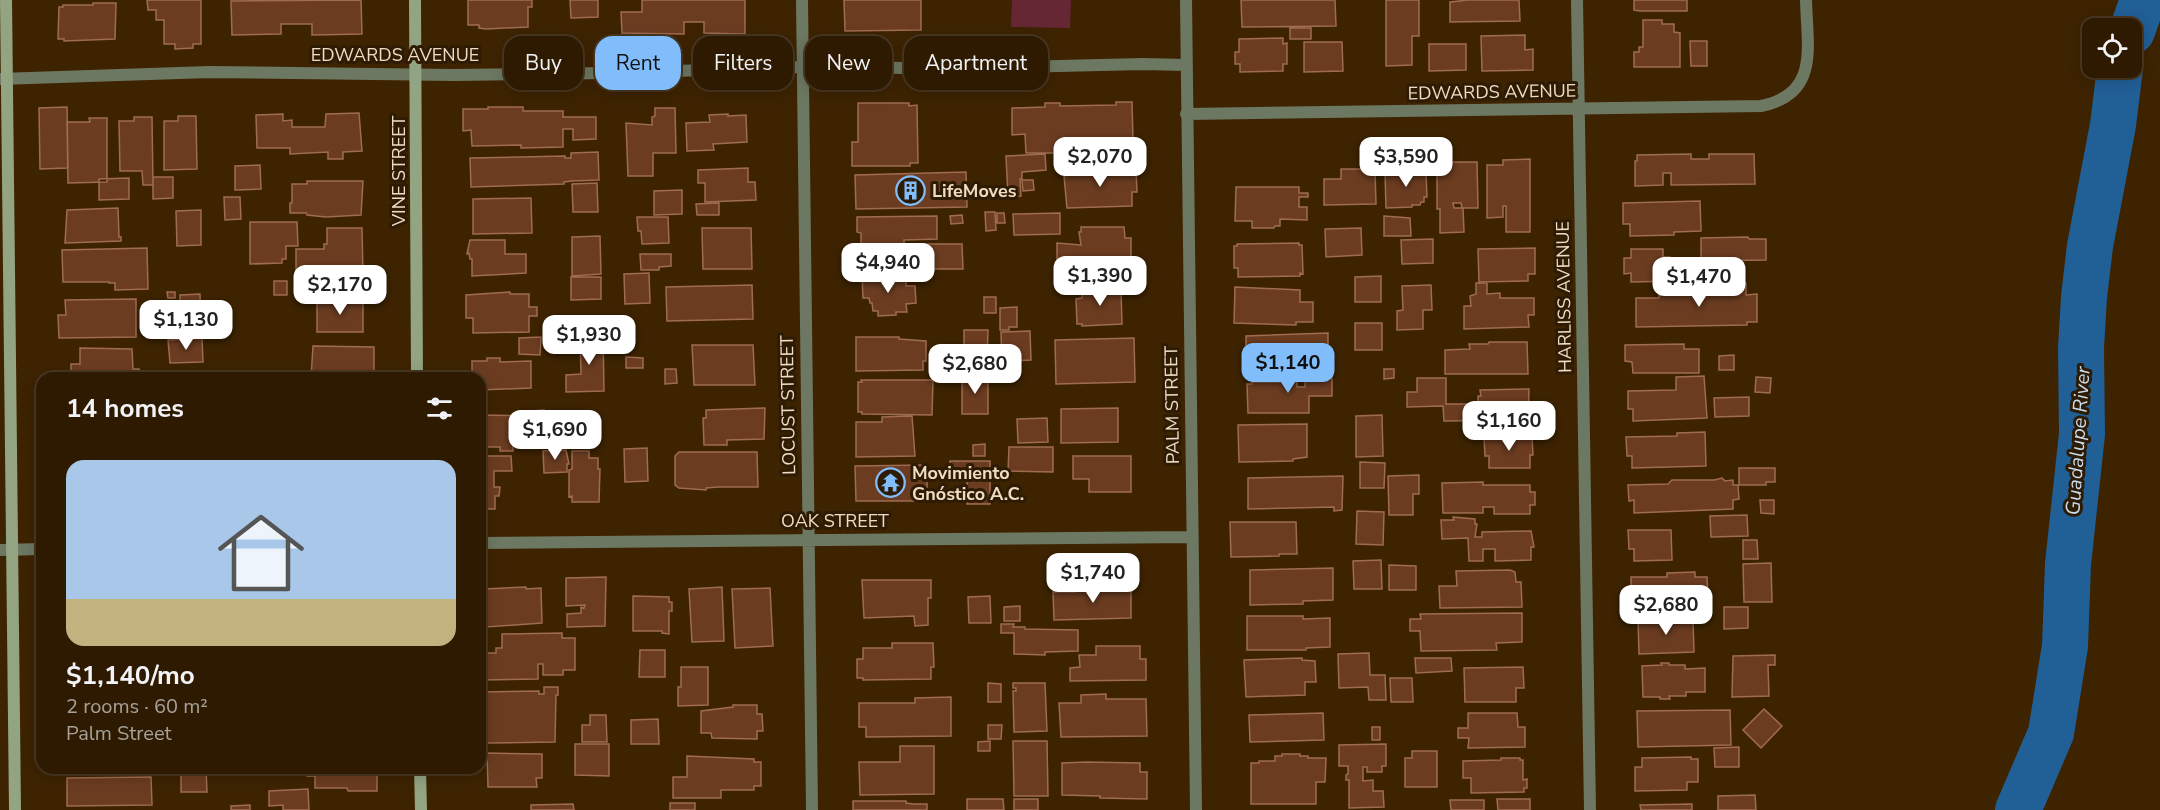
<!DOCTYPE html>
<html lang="en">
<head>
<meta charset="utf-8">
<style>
	body { margin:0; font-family:"Nunito Sans",sans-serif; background:#3a270f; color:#f1f3f6; height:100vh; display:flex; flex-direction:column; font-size:22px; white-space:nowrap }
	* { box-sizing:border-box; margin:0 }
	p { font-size:20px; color:#a7a199 }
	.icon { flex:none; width:33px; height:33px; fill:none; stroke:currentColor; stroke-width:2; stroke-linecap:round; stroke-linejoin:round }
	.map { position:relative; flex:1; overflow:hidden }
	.sheet { position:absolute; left:36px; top:372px; width:450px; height:402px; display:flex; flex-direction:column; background:#2e1a00; border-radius:18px; box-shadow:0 3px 15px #0003,0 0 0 2px #493822 }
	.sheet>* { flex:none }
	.top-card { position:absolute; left:504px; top:36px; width:570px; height:54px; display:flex; gap:12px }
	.fabs { position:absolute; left:2082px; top:18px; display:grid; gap:12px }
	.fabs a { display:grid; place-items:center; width:60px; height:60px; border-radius:12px; background:#2e1a00; box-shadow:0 3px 15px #0003,0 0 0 2px #493822; font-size:30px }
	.price { position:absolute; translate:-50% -51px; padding:0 14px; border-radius:12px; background:#fff; color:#222; font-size:20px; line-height:39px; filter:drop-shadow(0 2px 3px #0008) }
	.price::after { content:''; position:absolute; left:50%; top:36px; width:18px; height:14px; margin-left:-9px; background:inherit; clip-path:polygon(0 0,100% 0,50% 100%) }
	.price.active { background:#80bdfa; color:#111 }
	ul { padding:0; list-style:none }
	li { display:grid; align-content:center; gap:12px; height:318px; padding:0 30px }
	li span { display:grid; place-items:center; height:186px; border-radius:18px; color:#555 }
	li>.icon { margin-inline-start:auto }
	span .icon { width:108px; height:108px; fill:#fffc; stroke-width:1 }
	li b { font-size:26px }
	h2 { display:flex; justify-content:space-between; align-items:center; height:72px; padding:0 30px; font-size:26px }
	.pill { padding:0 21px; border-radius:18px; background:#2e1a00; box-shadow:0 3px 15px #0003,0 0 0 2px #493822; font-size:21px; line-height:54px }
	.pill.active { background:#80bdfa; color:#111 }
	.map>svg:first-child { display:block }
	.green { fill:#662734 }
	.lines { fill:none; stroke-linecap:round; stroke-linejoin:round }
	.river { stroke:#215f97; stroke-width:46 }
	.building { fill:#6b3c20; stroke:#a06c50; stroke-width:1.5; fill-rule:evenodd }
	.minor { stroke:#6d7862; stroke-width:12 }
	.secondary { stroke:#93a482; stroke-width:12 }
	.labels { text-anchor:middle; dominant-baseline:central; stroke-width:6; stroke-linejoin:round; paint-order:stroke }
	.street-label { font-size:18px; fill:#f0dbc4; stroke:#2e1b04 }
	.poi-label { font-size:18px; font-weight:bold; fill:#f0dbc4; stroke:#2e1b04; text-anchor:start }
	.water-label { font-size:20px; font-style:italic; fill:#caddf0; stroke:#2e1b04 }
</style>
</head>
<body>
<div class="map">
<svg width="2160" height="810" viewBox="0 0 2160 810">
	<rect width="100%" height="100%" fill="#3d2300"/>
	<path class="green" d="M1012 0H1071L1070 28 1011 27Z"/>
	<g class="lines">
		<path class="river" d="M2132 31 2143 0
			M2018 810 2051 733 2065 646 2068 564 2082 434 2081 348 2084 297 2090 246 2113 125 2120 68"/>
	</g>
	<path class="building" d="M147 0H201V44H193V48L175 49V44H164V20H156V10H148Z
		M361 0 362 34 312 35V24H281V34L232 35 231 1Z
		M468 0H532V7H528V27L486 29 479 28V25H468Z
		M570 0H598V17L571 18Z
		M642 0H745V34L704 33V22H684V34L622 33 621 12H642Z
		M844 0H921V30L845 31Z
		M1241 0H1335L1336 26 1242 27Z
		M1386 0H1419V36H1412V65L1386 66Z
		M1468 0H1519L1520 21 1450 22V2Z
		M1634 0H1687V11H1640L1634 10Z
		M93 3H116L115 39 64 41V39H58L59 7H63V5H93Z
		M1643 20H1662V24H1674V32L1680 33V67H1634V52H1639V47H1643Z
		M1290 28H1311V39H1290Z
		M1525 35V50L1533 49V70L1482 71 1481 36Z
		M1283 38V44L1287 43V64H1283V71L1240 72V64H1235V52H1239V39Z
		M1690 41H1707V66H1691Z
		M1304 42H1342L1343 71 1304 72Z
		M1429 44H1466V70L1429 71Z
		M1116 102H1132L1133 141 1086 142V152H1064V142H1060V153H1026L1025 134 1012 135V108L1045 107V103H1060V106L1116 105Z
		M858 103H909V106L917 105 918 163H910V166H852V142H858Z
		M67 107 68 168 40 169 39 108Z
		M488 107H523V111H563V117H596V139L573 140V129H563V147L521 148V145L472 146 471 130 463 131V109H488Z
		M655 108H675L676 153H653V176H628L626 123 652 125V117L655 116Z
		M359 113 362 151 343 152V159H328V152L290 154V148H257L256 115 283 114V121L292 120V127H325L326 114Z
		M728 114V116L746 115 747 142 713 144 714 150 687 151 686 123 710 122 709 115Z
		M178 116H196L197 169 164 170V121H178Z
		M134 117H152L153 185H143L142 171H120L119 121H134Z
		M89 118H107V182L68 183 67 122H90Z
		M598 152 599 180 572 181 564 182V184L471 187 470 158 565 156V158H571V153Z
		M1045 154 1046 170 1022 172V179H1020L1021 196 1008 197 1006 156Z
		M1691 154V159H1709V154H1754L1755 184 1671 185V173H1663V185L1635 186V161H1637V155Z
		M1530 159V232H1506V206H1503V217L1487 218V165H1503V160Z
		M1450 162H1477L1478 208H1463L1464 232 1440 233V209H1437V169H1450ZM1453 203H1461L1462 208H1454Z
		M260 165 261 189 235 190V166Z
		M1401 166 1421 167V173H1426L1427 197H1424V202H1421L1420 205H1412V207L1386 208 1385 174H1399L1398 168Z
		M748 168V182H755L756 200 705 202V183H698V170Z
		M1136 169 1137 192H1132V206L1067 208 1064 176H1066V171Z
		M1341 169H1375L1376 204 1324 205V179H1341Z
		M966 172 967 207 856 209 855 175Z
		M153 177H173V198L153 199Z
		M129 178V199L99 200V179Z
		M1022 180H1033L1034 190 1023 191Z
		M307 181H363L361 215 326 217 307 215 306 213H290V203H292V184H307Z
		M597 183 598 212H573L572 184Z
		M1236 187H1299V193H1308V197H1299V207H1307V220L1280 219V226H1275L1274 228H1252V221H1235Z
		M682 190V214L654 215V191Z
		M224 197H240L241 219 225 220Z
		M531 198 532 233 473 234V199Z
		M1700 201 1701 231 1674 232V235L1630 236V224H1623V203Z
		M719 203V215H697L696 204Z
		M118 208 119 237H121V241L65 243 67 210Z
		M201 210V245L177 246 176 211Z
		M985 212H995L996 230 986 231Z
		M997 213H1004L1005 223H997Z
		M1060 213V234L1014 235 1013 214Z
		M962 215 963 223 951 224 950 216Z
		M937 216V239L904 240V260L883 261V270H860L859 258H883V254H861V233L857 232V217Z
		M1384 216 1410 218 1411 236H1384Z
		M637 217H668L669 243 642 244 641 231H638Z
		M250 222H297L298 246H286V259H282V263L250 264Z
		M1081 227H1124L1125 238H1131V263L1057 265V243L1081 245 1079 232H1081Z
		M327 228H362L363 274 296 275V249H324V244H327Z
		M702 228H751L752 269H703Z
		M1361 228 1362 255 1326 257 1325 229Z
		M600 236 601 274 572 276V237Z
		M1748 237 1749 239H1766V260L1701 261V238Z
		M1433 239V263L1402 264 1401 240Z
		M470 240H505V254H526V273L472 276V259H470L469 253 467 254Z
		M1299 243V245H1302L1303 274 1300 273V276L1238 277V268H1234V246H1237V244Z
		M925 244H962L963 269H925Z
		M147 248 148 289 115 290V283H109V282H63L62 250Z
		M1535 248V274H1528V281L1479 282 1478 249Z
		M1631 249H1663V257H1670V265L1726 263V280L1631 282V273L1624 274V258H1631Z
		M640 254H671V266L659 267V270H641Z
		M649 273 650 303 625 304 624 274Z
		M862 275H895V277H906V286H915L916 303 906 304 907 312H896V315L878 316V311H873L872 303H870L869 298H863Z
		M1381 276V302H1355V277Z
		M571 277H601V299L571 300Z
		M274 281H287V295H274Z
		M1476 283H1487V294L1500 293V298H1534V315H1528L1529 327 1464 329V306H1471L1470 296 1476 294Z
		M1746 283V295L1757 294V322H1747V325L1636 327V298H1659V291L1717 289V284Z
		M752 285 753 319 667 321 666 287Z
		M1431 285 1432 310H1423V329L1397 330V311L1403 310 1402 286Z
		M1235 287 1300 290V302H1313V322H1296V325L1234 323Z
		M1082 288 1121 289 1122 324 1082 326V324H1077L1076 299 1082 298Z
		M167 292H175V298H168Z
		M510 292V294H529V307H537V316H529V332L473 333V318H466V295Z
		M200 294 201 337H180V295Z
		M984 297H996V313H984Z
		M136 299V337L59 338 58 315H66L65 300Z
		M363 299V332H317V300Z
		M1017 307V327H1009V330H1000V308Z
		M1355 323H1382V350H1355Z
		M964 330H988L987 364 964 363Z
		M1030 331 1031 360 1010 361V369H1002L1001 332Z
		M603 332 604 391 566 392V375L581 374 580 336H585V333Z
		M1328 333V367L1304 369 1246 368V336Z
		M541 337 540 355 519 354V338Z
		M856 337H899V339L926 341V361H923V370L856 371Z
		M202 338 203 362 170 363 168 340Z
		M1134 338 1135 382 1056 384 1055 340Z
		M1489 342H1527L1528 374H1445V350L1470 349 1469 344H1488Z
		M1684 344V349H1699V373H1633L1632 362 1625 361V345Z
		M692 345H753L755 385H694Z
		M313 346 374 347V378H311Z
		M80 348 132 349 133 369H139V378H62V375H71V364H80Z
		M1734 355V370H1719V356Z
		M626 357 643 358V368H626Z
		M487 358H500V362L531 361V388L480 390V378H472V361H487Z
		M665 369H676L677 383 665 384Z
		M1384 369H1394V378L1384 379Z
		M1305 372H1332V396H1309V413H1248L1247 384H1252V382H1297V387H1305Z
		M269 373V378L234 377Z
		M979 373H988V414H962V379H979Z
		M1704 376 1707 418 1633 421V409H1628V391L1676 390V377Z
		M1756 377 1771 378 1770 393 1755 392Z
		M1417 378H1446V404H1478V396H1481L1480 390 1529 389 1528 420 1444 421 1443 406 1407 407V392H1417Z
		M861 380H933L932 415 862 414V412H858V382H862Z
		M1749 397V416L1715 417 1714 398Z
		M765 408 764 439 727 440V445H704L703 418H706V410Z
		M1118 408V442L1061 443V409Z
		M544 410V439H530V436H523V441H526L527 446H513V451H500V447H480V415L530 416V411Z
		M1382 415 1383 456 1356 457V416Z
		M912 416 915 456 856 457V422H882V417Z
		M1047 418 1048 442 1018 443 1017 419Z
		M1307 424V457L1293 459V461L1239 462 1238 425Z
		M1705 432 1706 466 1632 468V456H1627L1626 437 1677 436V433Z
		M1532 437 1533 455H1530V468H1489V456H1485L1484 438Z
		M985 444V456H973V445Z
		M1009 447H1053V472L1008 471Z
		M647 448 648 481 625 482 624 449Z
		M566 450 569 464H567V472L544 473 543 451Z
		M572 451H589V458H598V469H600L599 502H572V496L569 497V470L572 469Z
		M679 452H757L758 487H718L706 488V490L679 488 675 485V456Z
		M480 456H511L512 471H494V487H500L499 496H495V509H480Z
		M1073 456H1131V492H1089V479H1073Z
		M950 461H990V504H967V481H950Z
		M1360 462 1385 463 1384 488H1360Z
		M927 465V501H856L855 466Z
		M1739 468H1775V482H1766V485H1739Z
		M1419 475V494H1413V515H1389L1388 476Z
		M1343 476 1342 510 1334 511V507L1248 509V478Z
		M1722 478 1725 481 1733 480V485H1738L1739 499 1733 500V509L1634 513V500L1629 501 1628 485 1668 484 1672 480H1714Z
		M1483 482V485H1530V492H1535V505H1530V514H1494V507H1483V513H1443L1442 483Z
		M1760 500H1774V514L1761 513Z
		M1357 511 1384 512 1383 545 1356 544Z
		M1747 515 1748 536 1711 537 1710 516Z
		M1453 517 1475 519V524H1477L1475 537H1482V532L1531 531 1534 547H1531V560L1495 561V549H1483V561H1469L1468 538 1442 539 1441 520H1454Z
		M1230 522H1296L1297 554H1279V556L1231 557Z
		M1628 530H1671L1672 560 1634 561V549H1629Z
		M1743 540H1757L1758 559H1743Z
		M1381 560 1382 589H1354L1353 561Z
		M1771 563 1772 602H1744L1743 564Z
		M1389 565 1416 566V590H1389Z
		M1333 568V600L1303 601V604L1250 605V570Z
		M1510 570 1515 572 1516 582H1521L1522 607 1440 608 1439 586H1457L1456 571Z
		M1695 572V577H1707L1708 600H1695V604H1666V607L1635 608V605H1631V577H1667V573Z
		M606 577 605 626 567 627V614L581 613V607L584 608 585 605 566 606V578Z
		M862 580H931V598H928V625L915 626 914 616 864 618Z
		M526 587V589L541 588 542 623 486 627 484 589Z
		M722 587 724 641 692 642 689 589Z
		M1131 587V618L1054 620 1053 592H1076V588Z
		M770 588 773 646 735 648 732 589Z
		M633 596 669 597V602H672V611H669V634L662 633V631H633Z
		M990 596 991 623H969L968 597Z
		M1020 606V621H1004V607Z
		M1724 607H1748V628L1724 629Z
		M1522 613V642L1496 643 1497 650 1421 651 1420 631H1410V619H1421L1420 614Z
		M1247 616H1303V619L1330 618V647L1306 648V650H1247Z
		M1693 619 1694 652 1639 654 1638 620Z
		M1001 624H1014L1013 627H1025V629L1078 630V651L1045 652V655L1014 654V633H1001Z
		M562 633V638H575V670H563V675H543V664H538V679L482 680V653H496V648H502V634Z
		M892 643H933L934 667H931V679L863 680V678H857V659H863V648H892Z
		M1096 646H1140V659H1146V680L1070 681V668L1080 667 1079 655H1096Z
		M640 650H665V677H639Z
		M1369 653 1370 675H1385L1386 700H1369L1368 687 1339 688 1338 654Z
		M1775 655V665H1768L1769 696 1732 697 1733 656Z
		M1302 658V660L1315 661 1316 682H1305V695L1246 697 1244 660Z
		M1415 658H1451L1452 671 1416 673Z
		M1661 663H1669V665H1685V669L1705 668V692H1686V696H1669L1670 699H1660V697H1643L1642 666 1662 665Z
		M681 667H708V705L678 706V687H681Z
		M1523 667 1524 688H1516V702H1465L1464 668Z
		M1390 678H1412L1413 702H1391Z
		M988 683 1001 684V702H988Z
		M1013 683H1045L1047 731 1014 732 1013 691H1016V688H1013Z
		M544 687H558V695H556L555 742 487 743V728H480V692L539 691V694H544Z
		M1106 694V699H1146L1147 736 1061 737 1059 703H1081V695Z
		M951 697V736L866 737V727H859V703H915V698Z
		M733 705H757V714H762L763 731H757V739L712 738 711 733H701V711L733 707Z
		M1764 709 1782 726 1761 748 1743 730Z
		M1730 710 1731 745 1638 747 1637 711Z
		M1323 713 1324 740 1250 742 1249 715Z
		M1468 713H1517L1518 727H1525V747L1468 748 1469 738H1458V728H1468Z
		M590 715H606L607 742H582V725H590Z
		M658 719 659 744H631V720Z
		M988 725H1002L1001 739H988Z
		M1372 727H1380V740H1372Z
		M990 741V751H978V742Z
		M1013 741H1047L1048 796H1014Z
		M575 744H609V776L575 775Z
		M1386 744V766H1382V772H1367V767H1363V781L1373 780V791H1383L1384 807 1349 808V780H1346V775L1348 774V766H1339V745Z
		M900 746H934V794L860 795 859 762H900Z
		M1739 747V767H1715L1714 748Z
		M1412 751H1437V787H1405V758H1412Z
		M487 753 542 754V778H536L537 787H488Z
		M1282 754H1300V756H1308V758H1326L1325 782H1316V804H1251V763H1259V761H1275V756H1282Z
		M687 756 754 759V762H761V786H754V790H721V798H673V777H687Z
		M1691 757V759H1698V782H1687V790L1635 791V767H1642V758Z
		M1501 758H1520V760H1523V780L1527 779V788H1524V792L1471 793V778H1463V761L1501 760Z
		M1087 762 1140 763V772H1147V799L1100 798V796L1062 795V763Z
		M181 768H206L207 792H181Z
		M307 768H377V791H348L347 788H315V776H307Z
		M151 777 152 805 67 806V778Z
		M308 789 309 810H283V805L269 806V791Z
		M1755 795 1756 810H1718V796Z
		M967 799H1003L1004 810H967Z
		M1014 799H1038V810H1014Z
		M1497 799H1530V810H1498Z
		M1450 800H1484V810H1451Z
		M853 801H906V803L913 804H927V810H853Z
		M670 803H695V810H670Z
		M573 804 574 810H531V805Z
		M1692 804V810H1641L1640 805Z
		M250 805V810H231V806Z"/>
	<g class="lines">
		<path class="minor" d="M802 0 812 810
			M1186 0 1196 810
			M1577 0 1590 810
			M0 79 209 72 455 75 609 73 834 66 934 69 1143 64 1186 65
			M1186 114 1761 106C1820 94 1807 47 1806 0
			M480 543 1191 537
			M0 550 42 549"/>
		<path class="secondary" d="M6 0 15 810
			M415 0 417 378
			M420 768 421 810"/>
	</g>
	<defs>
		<symbol id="building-ring" viewBox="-11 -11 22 22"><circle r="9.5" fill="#2e1b04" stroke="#80bdfa" stroke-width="1.5"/><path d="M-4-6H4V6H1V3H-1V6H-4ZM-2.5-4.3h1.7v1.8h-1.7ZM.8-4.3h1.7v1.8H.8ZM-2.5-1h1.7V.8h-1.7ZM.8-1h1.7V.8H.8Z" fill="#80bdfa"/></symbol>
		<symbol id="temple-ring" viewBox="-11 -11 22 22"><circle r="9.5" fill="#2e1b04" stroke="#80bdfa" stroke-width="1.5"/><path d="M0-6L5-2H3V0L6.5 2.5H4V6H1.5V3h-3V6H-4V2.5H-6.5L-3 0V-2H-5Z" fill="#80bdfa"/></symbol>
	</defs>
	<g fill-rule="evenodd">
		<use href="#building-ring" x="894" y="174" width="33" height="33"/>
		<use href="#temple-ring" x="874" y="466" width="33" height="33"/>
	</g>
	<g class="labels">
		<g class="street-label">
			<text x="395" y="55">EDWARDS AVENUE</text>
			<text transform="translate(1492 92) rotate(-1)">EDWARDS AVENUE</text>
			<text transform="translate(399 171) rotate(-90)">VINE STREET</text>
			<text transform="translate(1564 297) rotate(-91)">HARLISS AVENUE</text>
			<text transform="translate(788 405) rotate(-91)">LOCUST STREET</text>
			<text transform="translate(1172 405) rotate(-91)">PALM STREET</text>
			<text x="835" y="521">OAK STREET</text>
		</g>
		<g class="poi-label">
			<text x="932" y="191">LifeMoves</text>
			<text x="912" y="473">Movimiento<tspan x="912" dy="21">Gnóstico A.C.</tspan></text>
		</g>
		<g class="water-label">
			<text transform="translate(2078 441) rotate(-86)">Guadalupe River</text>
		</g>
	</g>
</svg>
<div class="fabs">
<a><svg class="icon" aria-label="locate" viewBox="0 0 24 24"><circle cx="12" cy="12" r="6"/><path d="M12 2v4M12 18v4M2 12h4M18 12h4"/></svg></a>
</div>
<b class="price" style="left:1100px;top:188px">$2,070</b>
<b class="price" style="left:1406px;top:188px">$3,590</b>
<b class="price" style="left:888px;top:294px">$4,940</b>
<b class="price" style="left:1100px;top:307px">$1,390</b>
<b class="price" style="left:1699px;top:308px">$1,470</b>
<b class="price" style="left:340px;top:316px">$2,170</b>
<b class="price" style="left:186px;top:351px">$1,130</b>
<b class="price" style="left:589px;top:366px">$1,930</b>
<b class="price active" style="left:1288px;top:394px">$1,140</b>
<b class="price" style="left:975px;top:395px">$2,680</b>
<b class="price" style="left:1509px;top:452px">$1,160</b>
<b class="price" style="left:555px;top:461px">$1,690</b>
<b class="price" style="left:1093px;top:604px">$1,740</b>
<b class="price" style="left:1666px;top:636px">$2,680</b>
<div class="top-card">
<a class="pill">Buy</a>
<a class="pill active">Rent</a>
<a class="pill">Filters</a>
<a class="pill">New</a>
<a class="pill">Apartment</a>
</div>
<section class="sheet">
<h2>14 homes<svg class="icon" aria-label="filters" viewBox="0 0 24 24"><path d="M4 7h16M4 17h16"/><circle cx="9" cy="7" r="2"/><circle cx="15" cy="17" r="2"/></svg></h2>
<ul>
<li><span style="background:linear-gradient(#a9c7e8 75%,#c2b280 0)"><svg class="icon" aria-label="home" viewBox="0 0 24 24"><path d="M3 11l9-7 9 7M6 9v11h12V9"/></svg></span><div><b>$1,140/mo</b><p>2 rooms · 60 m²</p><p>Palm Street</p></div></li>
</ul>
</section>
</div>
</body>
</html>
